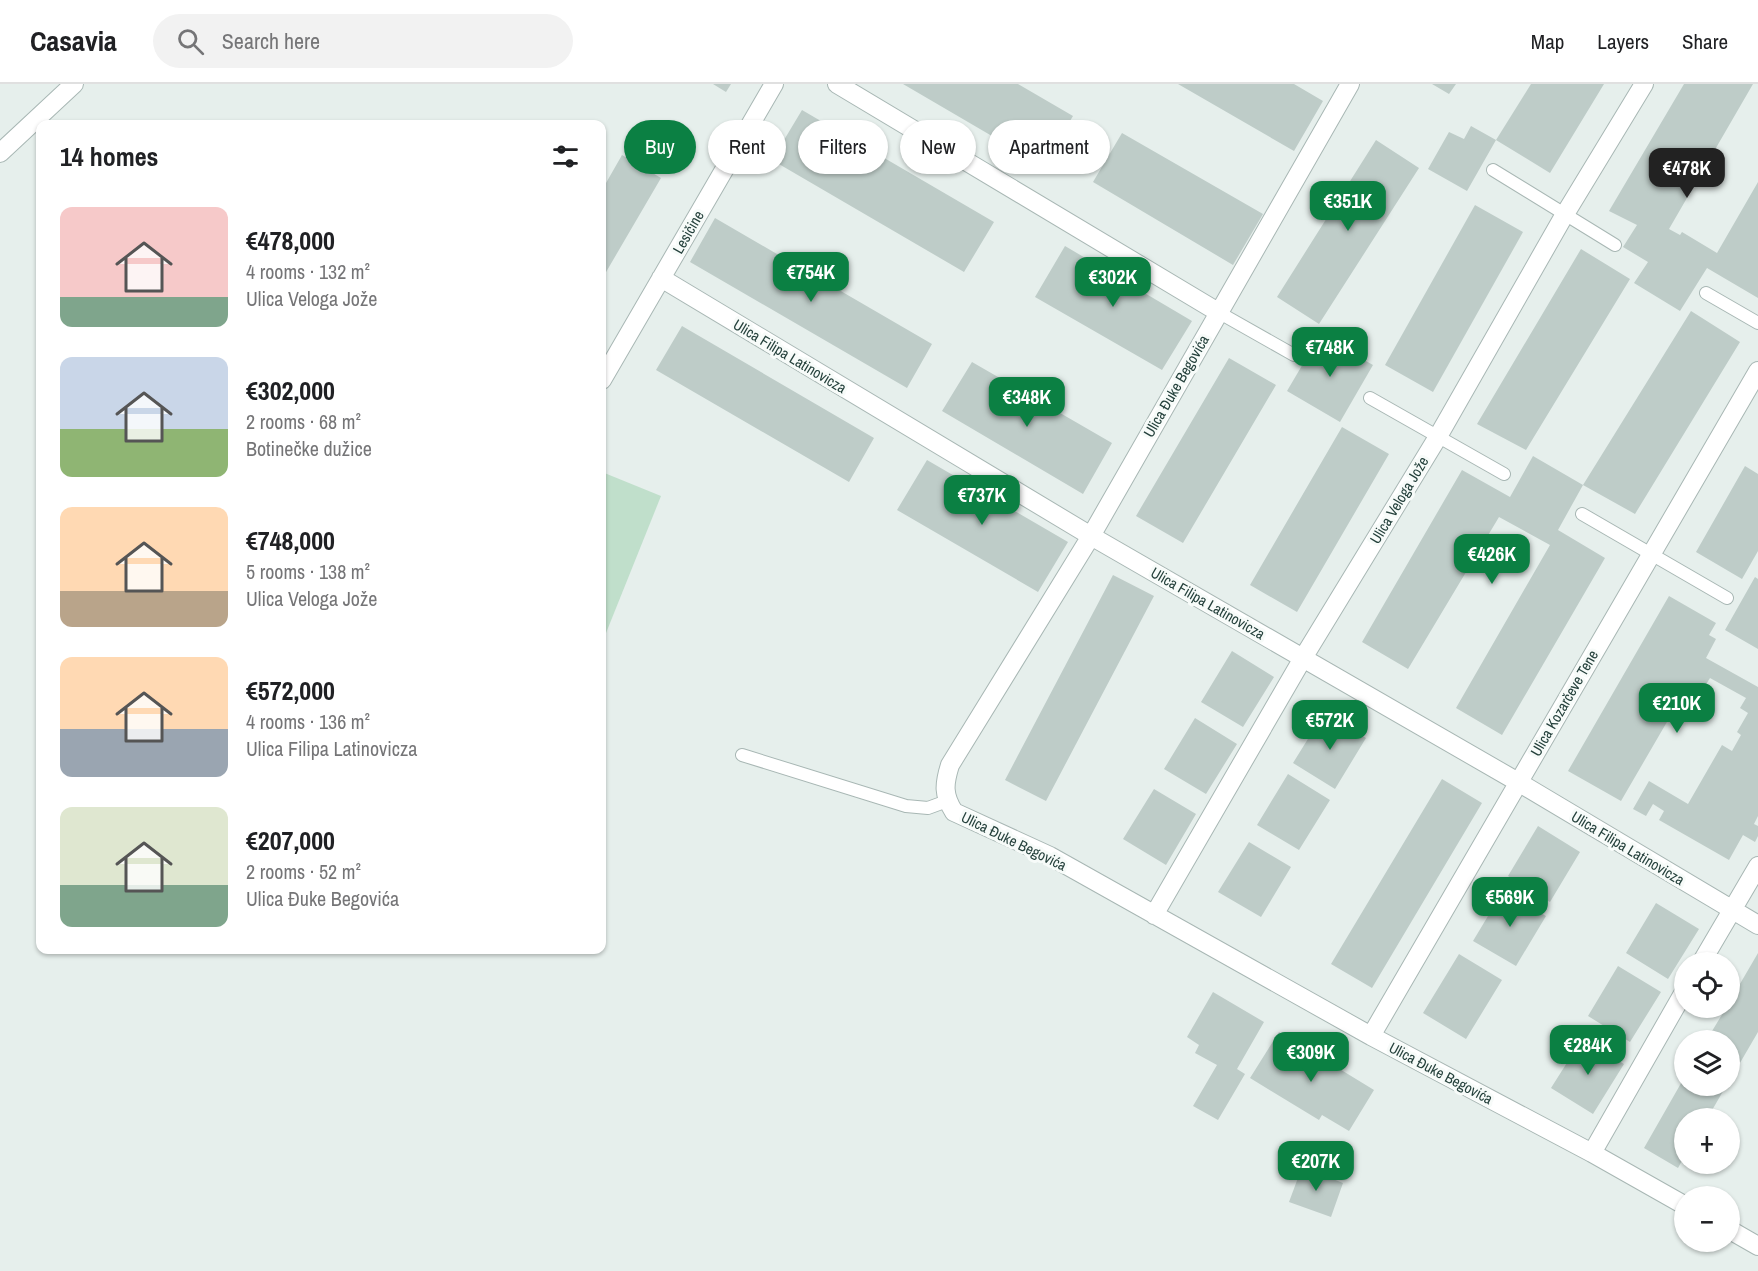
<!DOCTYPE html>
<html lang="en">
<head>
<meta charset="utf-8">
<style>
	body { margin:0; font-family:"Archivo Narrow",sans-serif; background:#f2f2f2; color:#202124; height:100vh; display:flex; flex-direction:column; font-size:22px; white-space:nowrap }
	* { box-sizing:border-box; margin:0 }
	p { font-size:20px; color:#757577 }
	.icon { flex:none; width:33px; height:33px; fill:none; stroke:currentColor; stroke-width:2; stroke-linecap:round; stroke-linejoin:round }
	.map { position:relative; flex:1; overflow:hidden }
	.details { position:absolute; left:36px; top:36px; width:570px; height:834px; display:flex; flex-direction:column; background:#fff; border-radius:12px; box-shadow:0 2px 4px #0004 }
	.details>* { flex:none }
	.top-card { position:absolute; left:624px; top:36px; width:570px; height:54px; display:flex; gap:12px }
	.controls { position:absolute; left:1674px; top:868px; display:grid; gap:12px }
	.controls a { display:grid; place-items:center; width:66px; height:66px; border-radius:50%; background:#fff; box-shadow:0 2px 4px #0004; font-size:30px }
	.price { position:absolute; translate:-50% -51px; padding:0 14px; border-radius:12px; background:#0b8043; color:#fff; font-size:20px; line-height:39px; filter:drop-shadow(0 2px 3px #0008) }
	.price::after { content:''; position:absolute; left:50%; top:36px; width:18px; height:14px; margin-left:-9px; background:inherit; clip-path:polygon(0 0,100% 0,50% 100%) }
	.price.current { background:#222; color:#fff }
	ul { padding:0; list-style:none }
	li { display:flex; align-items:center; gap:18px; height:150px; padding:0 24px }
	li span { display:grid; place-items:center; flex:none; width:168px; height:120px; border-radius:12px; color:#555 }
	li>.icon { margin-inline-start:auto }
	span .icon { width:72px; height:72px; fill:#fffc; stroke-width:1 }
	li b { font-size:26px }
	h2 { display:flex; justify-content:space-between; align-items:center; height:72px; padding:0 24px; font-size:26px }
	.pill { padding:0 21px; border-radius:27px; background:#fff; box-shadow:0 2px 4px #0004; font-size:21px; line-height:54px }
	.pill.current { background:#0b8043; color:#fff }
	header { display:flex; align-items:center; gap:36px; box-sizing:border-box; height:84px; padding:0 30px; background:#fff; border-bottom:2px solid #e0e0e0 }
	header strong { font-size:28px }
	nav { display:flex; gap:33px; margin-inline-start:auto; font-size:21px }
	.search { width:420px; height:54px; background:#f2f2f2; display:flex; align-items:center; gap:15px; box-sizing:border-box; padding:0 21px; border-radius:33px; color:#757577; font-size:22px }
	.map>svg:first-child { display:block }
	.green { fill:#c0dfcb }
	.building { fill:#beccc8 }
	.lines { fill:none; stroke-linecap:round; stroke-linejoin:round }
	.lane-casing { stroke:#a8b7b4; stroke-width:14 }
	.street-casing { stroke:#a8b7b4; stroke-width:20 }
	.lane { stroke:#fff; stroke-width:12 }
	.street { stroke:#fff; stroke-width:18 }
	.labels { text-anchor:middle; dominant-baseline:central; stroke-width:6; stroke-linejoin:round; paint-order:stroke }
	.street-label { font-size:15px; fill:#25413c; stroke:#f7fbf9 }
</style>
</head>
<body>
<header>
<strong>Casavia</strong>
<div class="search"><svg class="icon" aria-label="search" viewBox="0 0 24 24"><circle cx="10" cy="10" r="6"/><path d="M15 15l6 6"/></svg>Search here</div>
<nav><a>Map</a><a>Layers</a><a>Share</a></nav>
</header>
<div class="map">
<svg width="1758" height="1187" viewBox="0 0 1758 1187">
	<rect width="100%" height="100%" fill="#e6efec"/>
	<path class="green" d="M602 388 661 412 602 559Z"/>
	<path class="building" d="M713 0H731L726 8Z
		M903 0H1018L1073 32 1043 82Z
		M1178 0H1294L1323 17 1294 67Z
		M1432 0H1456L1449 10Z
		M1531 0H1604L1550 89 1496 56 1467 107 1428 85 1449 48 1464 55 1471 42 1496 56Z
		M1684 0H1753L1669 145 1680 151 1682 148 1717 169 1758 98V214L1707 184 1680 227 1634 199 1648 178 1623 163 1637 141 1609 127Z
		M802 26 994 138 964 188 772 76Z
		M1122 49 1263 130 1233 181 1093 98Z
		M1376 56 1419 84 1319 240 1277 213Z
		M622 71 661 94 602 195V106Z
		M1475 121 1523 148 1433 308 1385 281Z
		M715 134 932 260 907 304 690 178Z
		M1065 162 1192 237 1162 286 1035 213Z
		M1581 165 1630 195 1526 366 1477 340Z
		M1691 227 1740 258 1635 430 1583 401Z
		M682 242 874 354 849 398 656 286Z
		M1320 251 1373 281 1340 338 1287 307Z
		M1229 274 1276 301 1183 459 1136 432Z
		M972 278 1112 359 1083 410 942 327Z
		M1342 343 1389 370 1297 528 1250 501Z
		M1533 372 1583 401 1558 446 1605 474 1502 651 1456 624 1550 461 1499 433 1408 585 1362 558 1462 386 1510 413Z
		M927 376 1068 458 1038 508 897 426Z
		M1745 382 1758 390V467L1742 495 1696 468Z
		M1113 491 1154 512 1046 717 1005 696Z
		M1755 493 1758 495V565L1725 546Z
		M1669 512 1716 539 1709 551 1716 555 1706 574 1758 603V732L1754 740 1758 742V752L1755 758 1743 751 1729 776 1659 736 1664 727 1653 720 1646 732 1633 725 1649 697 1688 720 1722 661 1732 667 1741 651 1737 648 1748 629 1740 624 1746 614 1710 594 1700 610 1686 601 1677 617 1670 613 1662 627 1671 631 1621 717 1568 687Z
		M1232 567 1274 593 1243 643 1201 618Z
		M1324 629 1366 654 1335 705 1293 679Z
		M1195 634 1237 660 1206 710 1164 685Z
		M1288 690 1330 716 1299 766 1257 741Z
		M1442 695 1482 719 1372 904 1331 880Z
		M1154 705 1196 730 1166 781 1123 755Z
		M1538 742 1580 768 1550 818 1508 792Z
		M1249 758 1291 783 1261 833 1218 808Z
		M1503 807 1546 832 1516 882 1473 857Z
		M1656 819 1699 845 1668 895 1626 869Z
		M1758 869V948L1730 996V957H1706L1726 924H1730V917Z
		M1459 870 1502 896 1466 955 1423 929Z
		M1618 882 1661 908 1630 958 1588 932Z
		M1213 908 1264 938 1237 985 1245 990 1218 1036 1193 1022 1217 981 1195 969 1199 961 1187 953Z
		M1279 948 1374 1006 1349 1047 1322 1031 1319 1036 1250 994Z
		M1582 955 1624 980 1593 1030 1551 1004Z
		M1684 994V1002H1726L1707 1035H1684V1073L1678 1084 1644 1064Z
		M1302 1083 1343 1099 1331 1133 1289 1118Z"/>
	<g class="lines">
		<defs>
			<path id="lane" d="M1493 86 1615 161
				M1706 209 1758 239
				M1218 228 1294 271
				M1370 314 1504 390
				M1582 430 1727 514
				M742 671 906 722 928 724 947 717"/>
			<path id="street" d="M837 0 1218 228
				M1350 0 1091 452 950 681C944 700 943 711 954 728L1050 772 1371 952 1592 1069 1684 1121
				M0 69 74 0
				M661 194 1091 452 1518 698 1758 841
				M602 296 774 0
				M1154 831 1303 574 1436 356 1565 130 1644 0
				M1701 879 1758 782
				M1371 952 1758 287
				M1592 1069 1684 908
				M1730 1146 1758 1162"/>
		</defs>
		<use href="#lane" class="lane-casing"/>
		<use href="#street" class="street-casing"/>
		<use href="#lane" class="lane"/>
		<use href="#street" class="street"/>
	</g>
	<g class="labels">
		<g class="street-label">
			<text transform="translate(688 148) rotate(-60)">Lesičine</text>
			<text transform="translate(790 272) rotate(31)">Ulica Filipa Latinovicza</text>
			<text transform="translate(1176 302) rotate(-60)">Ulica Đuke Begovića</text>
			<text transform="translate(1399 416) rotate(-59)">Ulica Veloga Jože</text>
			<text transform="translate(1208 519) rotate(30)">Ulica Filipa Latinovicza</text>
			<text transform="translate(1564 619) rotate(-60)">Ulica Kozarčeve Tene</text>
			<text transform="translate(1014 757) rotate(26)">Ulica Đuke Begovića</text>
			<text transform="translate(1628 764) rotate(31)">Ulica Filipa Latinovicza</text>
			<text transform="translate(1441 989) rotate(28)">Ulica Đuke Begovića</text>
		</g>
	</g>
</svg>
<div class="controls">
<a><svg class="icon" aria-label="locate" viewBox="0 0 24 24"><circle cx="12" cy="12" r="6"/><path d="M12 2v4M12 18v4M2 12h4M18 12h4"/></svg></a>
<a><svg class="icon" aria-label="layers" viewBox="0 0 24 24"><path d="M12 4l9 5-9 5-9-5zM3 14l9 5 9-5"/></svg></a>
<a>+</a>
<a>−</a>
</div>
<b class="price current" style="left:1687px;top:115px">€478K</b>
<b class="price" style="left:1348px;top:148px">€351K</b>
<b class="price" style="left:811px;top:219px">€754K</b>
<b class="price" style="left:1113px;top:224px">€302K</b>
<b class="price" style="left:1330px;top:294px">€748K</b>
<b class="price" style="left:1027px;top:344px">€348K</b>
<b class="price" style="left:982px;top:442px">€737K</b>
<b class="price" style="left:1492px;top:501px">€426K</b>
<b class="price" style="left:1677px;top:650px">€210K</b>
<b class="price" style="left:1330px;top:667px">€572K</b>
<b class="price" style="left:1510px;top:844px">€569K</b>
<b class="price" style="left:1588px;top:992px">€284K</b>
<b class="price" style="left:1311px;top:999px">€309K</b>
<b class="price" style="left:1316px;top:1108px">€207K</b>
<div class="top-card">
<a class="pill current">Buy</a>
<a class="pill">Rent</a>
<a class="pill">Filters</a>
<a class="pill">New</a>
<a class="pill">Apartment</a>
</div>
<section class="details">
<h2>14 homes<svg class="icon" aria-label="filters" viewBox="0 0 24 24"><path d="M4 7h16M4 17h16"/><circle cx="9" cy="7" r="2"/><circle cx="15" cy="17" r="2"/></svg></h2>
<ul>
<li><span style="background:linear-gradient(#f6c9c9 75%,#7fa58c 0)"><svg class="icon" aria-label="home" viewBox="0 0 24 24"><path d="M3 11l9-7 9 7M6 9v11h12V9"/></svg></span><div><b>€478,000</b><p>4 rooms · 132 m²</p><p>Ulica Veloga Jože</p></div></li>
<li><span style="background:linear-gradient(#c9d6e8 60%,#8fb573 0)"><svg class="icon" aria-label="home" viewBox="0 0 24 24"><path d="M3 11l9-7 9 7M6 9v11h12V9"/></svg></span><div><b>€302,000</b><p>2 rooms · 68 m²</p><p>Botinečke dužice</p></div></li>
<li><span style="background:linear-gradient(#ffd9b3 70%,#b9a48a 0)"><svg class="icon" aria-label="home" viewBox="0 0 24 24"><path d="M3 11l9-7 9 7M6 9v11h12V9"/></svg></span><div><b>€748,000</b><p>5 rooms · 138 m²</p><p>Ulica Veloga Jože</p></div></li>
<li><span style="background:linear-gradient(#ffd9b3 60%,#9aa5b1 0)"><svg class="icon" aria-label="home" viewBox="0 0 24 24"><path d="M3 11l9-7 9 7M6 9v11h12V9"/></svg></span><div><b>€572,000</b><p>4 rooms · 136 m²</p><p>Ulica Filipa Latinovicza</p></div></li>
<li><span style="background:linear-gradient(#dfe7d0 65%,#7fa58c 0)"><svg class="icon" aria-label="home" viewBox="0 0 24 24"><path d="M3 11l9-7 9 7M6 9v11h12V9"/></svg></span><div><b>€207,000</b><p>2 rooms · 52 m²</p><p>Ulica Đuke Begovića</p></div></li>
</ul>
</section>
</div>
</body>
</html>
